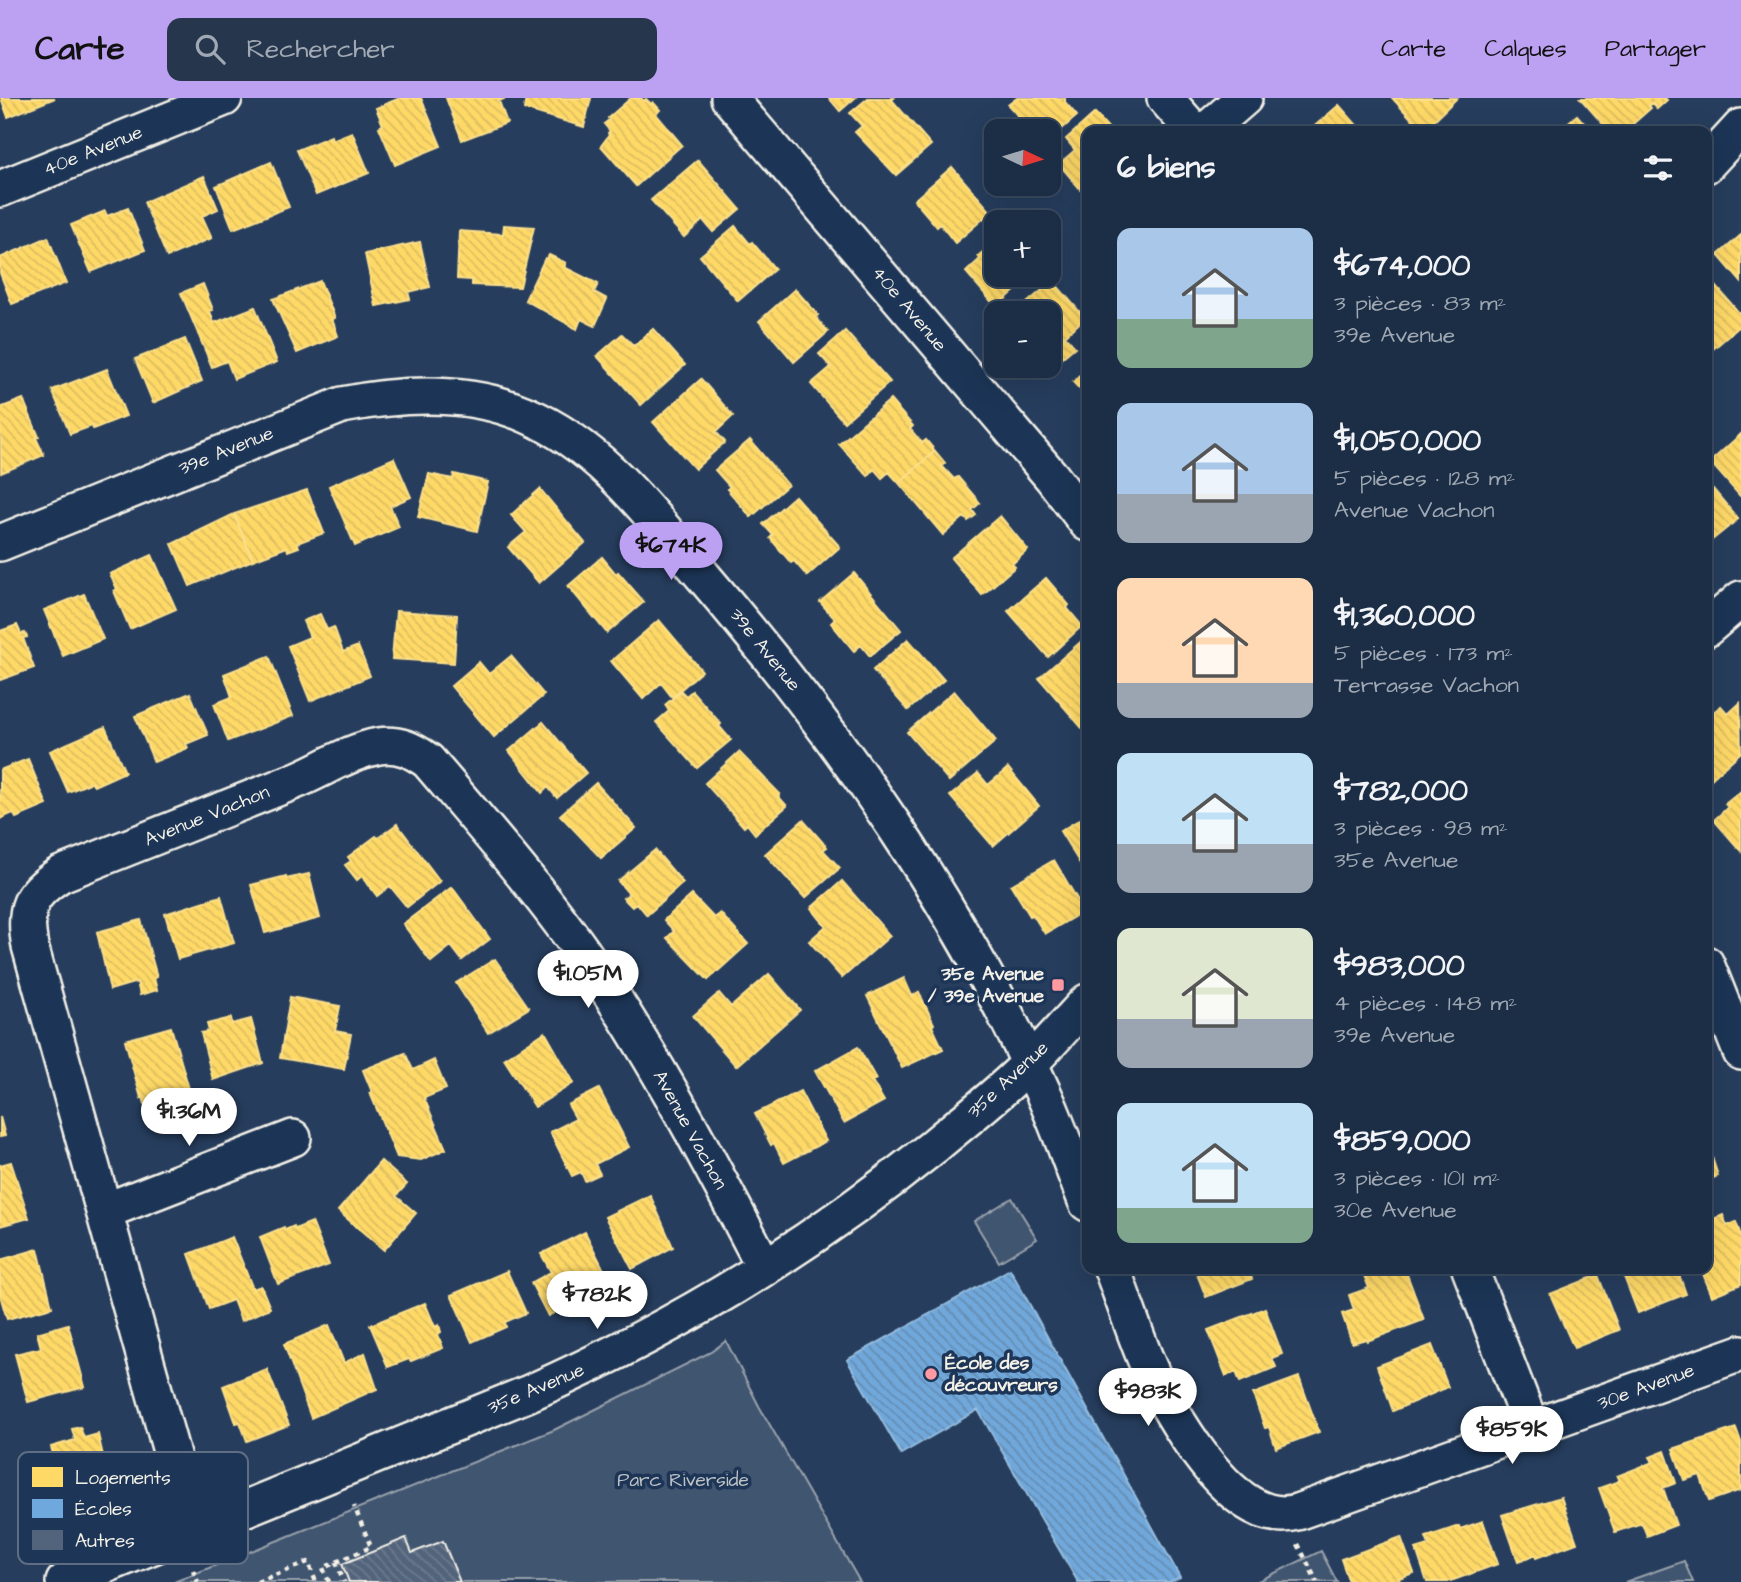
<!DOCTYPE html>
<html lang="fr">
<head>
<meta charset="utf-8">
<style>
	body { margin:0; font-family:"Architects Daughter",sans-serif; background:#25364d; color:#f1f3f6; height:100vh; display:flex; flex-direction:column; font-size:26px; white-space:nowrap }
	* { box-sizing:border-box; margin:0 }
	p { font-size:23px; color:#a0a8b3 }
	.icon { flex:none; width:38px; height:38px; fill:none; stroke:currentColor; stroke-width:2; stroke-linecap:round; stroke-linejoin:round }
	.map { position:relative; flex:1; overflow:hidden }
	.drawer { position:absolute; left:1082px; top:28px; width:630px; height:1148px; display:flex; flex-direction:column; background:#1c2e46; border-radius:14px; box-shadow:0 7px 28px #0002,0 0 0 2px #3a4a5f }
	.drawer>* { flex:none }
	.needle { width:46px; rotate:94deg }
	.buttons { position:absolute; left:984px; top:21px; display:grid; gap:14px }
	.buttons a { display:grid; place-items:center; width:77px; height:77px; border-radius:14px; background:#1c2e46; box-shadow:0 7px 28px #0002,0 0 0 2px #3a4a5f; font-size:35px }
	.price { position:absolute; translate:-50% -60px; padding:0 16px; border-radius:24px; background:#fff; color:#222; font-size:23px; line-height:46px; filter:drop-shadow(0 2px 4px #0008) }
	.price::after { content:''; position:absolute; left:50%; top:42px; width:21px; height:16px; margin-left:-10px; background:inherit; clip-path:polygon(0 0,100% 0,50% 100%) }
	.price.on { background:#bca0f2; color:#111 }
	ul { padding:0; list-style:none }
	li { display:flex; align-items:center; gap:21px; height:175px; padding:0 35px }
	li span { display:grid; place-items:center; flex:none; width:196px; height:140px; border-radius:14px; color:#555 }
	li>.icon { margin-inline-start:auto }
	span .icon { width:84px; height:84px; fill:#fffc; stroke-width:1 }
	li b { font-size:30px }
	h2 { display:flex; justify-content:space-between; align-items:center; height:84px; padding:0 35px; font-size:30px }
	header { display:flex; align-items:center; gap:42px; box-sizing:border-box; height:98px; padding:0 35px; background:#bca0f2; color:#111 }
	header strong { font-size:33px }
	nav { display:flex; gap:38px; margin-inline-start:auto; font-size:24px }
	.search { width:490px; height:63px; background:#25364d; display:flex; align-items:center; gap:18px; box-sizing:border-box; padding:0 24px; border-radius:14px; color:#a0a8b3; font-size:26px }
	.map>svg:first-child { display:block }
	.green { fill:#40546f; stroke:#9aa2ac; stroke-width:2 }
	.homes { fill:url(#homes-back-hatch); stroke:#fce08d; stroke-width:2 }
	.schools { fill:url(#schools-back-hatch); stroke:#97bee0; stroke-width:2 }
	.building { fill:url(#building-back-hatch); stroke:#f4f1e8; stroke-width:2 }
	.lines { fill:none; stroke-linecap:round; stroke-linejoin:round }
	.street-casing { stroke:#f4f1e8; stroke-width:40 }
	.path { stroke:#f4f1e8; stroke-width:4.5; stroke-dasharray:5 5; stroke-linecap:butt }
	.street { stroke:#1d3557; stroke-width:35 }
	.poi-dot { fill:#ff9aa2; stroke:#1d3557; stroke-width:2.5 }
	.labels { text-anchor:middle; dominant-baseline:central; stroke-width:7; stroke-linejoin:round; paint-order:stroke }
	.street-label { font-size:19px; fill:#f4f1e8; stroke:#1d3557 }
	.poi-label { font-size:19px; font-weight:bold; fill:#f4f1e8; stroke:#1d3557; text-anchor:end }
	.park-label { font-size:19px; fill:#bec2c4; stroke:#1d3557 }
	.key { fill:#1d3557; stroke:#5e6d82; stroke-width:2 }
	.key-label { font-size:19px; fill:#f4f1e8 }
</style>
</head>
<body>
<header>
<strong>Carte</strong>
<div class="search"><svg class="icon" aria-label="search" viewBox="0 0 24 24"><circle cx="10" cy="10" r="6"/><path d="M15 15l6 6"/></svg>Rechercher</div>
<nav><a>Carte</a><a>Calques</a><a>Partager</a></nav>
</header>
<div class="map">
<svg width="1741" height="1484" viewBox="0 0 1741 1484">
	<defs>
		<pattern id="homes-back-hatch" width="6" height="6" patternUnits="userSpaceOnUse" patternTransform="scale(1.75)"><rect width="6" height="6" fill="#ffd966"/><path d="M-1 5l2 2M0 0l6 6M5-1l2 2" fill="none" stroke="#dbbc60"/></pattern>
		<pattern id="schools-back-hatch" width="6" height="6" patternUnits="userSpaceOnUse" patternTransform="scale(1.75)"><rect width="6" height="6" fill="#6fa8dc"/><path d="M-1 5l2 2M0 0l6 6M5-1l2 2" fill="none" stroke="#648baf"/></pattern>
		<pattern id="building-back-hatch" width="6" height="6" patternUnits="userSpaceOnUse" patternTransform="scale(1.75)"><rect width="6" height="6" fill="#52647b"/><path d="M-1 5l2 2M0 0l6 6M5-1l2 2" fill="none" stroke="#6c7b8e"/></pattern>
	</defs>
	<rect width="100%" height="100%" fill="#263d5d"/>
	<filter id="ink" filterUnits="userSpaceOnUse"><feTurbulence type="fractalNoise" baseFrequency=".0143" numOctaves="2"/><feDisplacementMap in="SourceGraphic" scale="14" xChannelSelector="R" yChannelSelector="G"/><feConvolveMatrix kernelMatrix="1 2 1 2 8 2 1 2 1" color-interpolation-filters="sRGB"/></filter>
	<g filter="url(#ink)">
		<path class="green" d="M1012 1100 1037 1141 999 1164 974 1123Z
			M726 1243 759 1308 860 1484H174L554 1332 711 1254Z
			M1321 1453 1337 1484H1256Z
			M1684 1463 1693 1484H1625Z"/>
		<path class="homes" d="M1 0H55L8 19Z
			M400 0H421L441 48 395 67 379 29 383 27 376 10Z
			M446 0H506L499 3 507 25 462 42Z
			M526 0H591L584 29 524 11Z
			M631 0H641L644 3 646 1 651 6 653 4 660 12 656 16 682 47 636 88 601 48 609 37 608 35 610 33 604 26 609 22 608 20Z
			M829 0H855L840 13Z
			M868 0H894L892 2 931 47 896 77 855 34 862 28 850 15Z
			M1017 0H1065V4L1077 18 1048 43V33H1031L1008 7Z
			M1392 0H1457L1423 33Z
			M1580 0H1665L1667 2 1657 11 1653 5 1649 8 1651 10 1626 32 1624 29 1619 33H1609Z
			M1339 7 1362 33H1309Z
			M1095 15 1111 33H1087V99L1059 66 1075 52 1066 41Z
			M1577 17 1591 33H1558Z
			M352 34 369 75 316 97 297 52 331 38 332 42Z
			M698 62 740 111 713 134 703 122 684 139 651 102Z
			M271 64 289 109 233 131 216 88Z
			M952 69 991 114 955 145 940 126 937 129 914 102Z
			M204 78 218 111 202 118 212 140 167 159 144 104Z
			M128 110 145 152 91 174 71 127 105 113 107 118Z
			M504 127 534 129 520 189 472 187V182L457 181 459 133 503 136Z
			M735 128 750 146 752 144 775 171 738 203 700 158Z
			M1741 137V184L1718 157Z
			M48 139 66 185 12 206 0 175V160Z
			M996 143V177H1033L996 209 966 174 980 161 978 158Z
			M420 144 430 189 408 194 410 201 376 208 365 156Z
			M549 157 566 165 564 169 598 186 594 194 607 201 595 228 581 221 577 231 525 202 545 160 547 161Z
			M320 183 335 220 332 221 338 238 297 255 273 201Z
			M1053 183 1085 220 1065 238 1075 249 1046 273 1042 268H1048V215H1015Z
			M203 186 213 212 210 213 214 225 255 209 277 264 234 281 227 263 212 269 181 195Z
			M1716 188 1741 217V227L1706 257V196Z
			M795 191 818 217 816 219 828 234 794 264 759 223Z
			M653 231 685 267 641 307 597 258 622 236 634 248Z
			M845 233 890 284 844 324 811 286 831 269 819 256Z
			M185 241 202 283 153 305 135 261Z
			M107 271 126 318 93 331 92 328 70 336 52 292Z
			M1087 271V299L1073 284Z
			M701 281 733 318 716 334 725 344 695 371 653 324Z
			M23 301 39 339 36 340 44 357 1 375 0 310Z
			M890 302 913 328 910 331 922 345 926 342 935 353 899 385 889 374 882 380 874 371 868 378 839 346Z
			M1741 336V398H1740L1710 364Z
			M750 342 788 387 751 419 727 391 730 389 715 372Z
			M935 353 945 365 942 368 954 381 958 379 980 405 972 412 976 417 968 423 964 419 943 437 899 385Z
			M394 360 411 399 390 408 399 429 355 448 329 388Z
			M429 376 453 381 454 376 488 384 477 433 418 419Z
			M540 391 585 445 539 485 508 449 526 434 511 417Z
			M1713 391 1738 421 1706 447V397Z
			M307 392 324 435 297 445 299 449 288 453 287 449 253 462 234 416Z
			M795 398 840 449 807 478 794 463 791 465 770 440 773 437 763 426Z
			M234 416 253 462 190 488 172 446Z
			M1000 418 1028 452 1012 466 1015 469 982 497 951 460Z
			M152 457 176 511 130 531 114 493 117 491 110 476Z
			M602 459 616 476 618 474 644 504 607 535 568 488Z
			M854 475 901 532 870 558 861 547 854 553 831 525 835 521 820 504Z
			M1046 480 1069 507 1067 510 1082 528 1048 559 1008 513Z
			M84 496 103 541 63 558 44 512Z
			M396 513 457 517 454 565 392 561Z
			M320 516 327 532 334 529 343 554 358 548 370 578 310 603 288 548 310 539 303 523Z
			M659 522 702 573 672 599 661 585 643 601 611 563Z
			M17 527 21 536 25 535 27 539 23 540 34 570 0 582V533Z
			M908 541 944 582 908 612 873 572Z
			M1084 541 1087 545V625L1082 630 1039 580Z
			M269 558 293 618 228 643 214 606 232 599 224 576Z
			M511 558 544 597 494 639 451 588 479 564 489 576Z
			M681 593 686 598 692 593 721 626 719 628 731 642 697 670 656 624 669 613 665 607Z
			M954 593 996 643 949 683 907 634Z
			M190 595 208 637 186 646 188 650 154 664 135 618Z
			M1740 605 1741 654 1709 683 1706 680V620L1721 608 1728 616Z
			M543 624 586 675 557 700 548 689 542 695 509 653Z
			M105 629 125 674 94 688 92 684 68 694 50 653Z
			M739 654 780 696 778 698 787 708 755 736 747 726 744 729 705 685Z
			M28 661 47 707 16 720 13 715 0 721V672Z
			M1008 670 1039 708 993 748 950 698 978 675 988 687Z
			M596 685 636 730 601 760 560 717Z
			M1741 693V753L1714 722 1728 709 1725 706Z
			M1087 717V777L1060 733Z
			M803 722 827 749 823 752 840 770 805 800 765 756Z
			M397 726 440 783 407 809 390 788 377 798 362 778 357 782 345 767 351 763 348 759 376 738 378 740Z
			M655 752 683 785 647 817 637 805 632 809 623 800 629 796 618 783Z
			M1054 762 1084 813 1045 836 1033 817 1030 818 1011 787Z
			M309 776 320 820 265 835 251 787 286 778V781Z
			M842 783 890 838 842 880 809 843 826 828 811 810Z
			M452 789 490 841 462 862 451 848 431 864 403 826Z
			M692 797 714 820 720 815 748 846 708 882 667 840 674 833 664 822Z
			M221 798 234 845 178 861 165 816Z
			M141 822 157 879 154 880 157 892 140 897 137 884 110 892 97 834Z
			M495 861 529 910 488 935 456 885Z
			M769 876 800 912 736 968 693 918 719 895 731 909Z
			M904 880 912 898 919 894 934 926 932 928 943 951 902 970 867 898Z
			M290 899 340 908 335 933 351 936 344 971 280 960Z
			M231 920 232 926 251 921 263 965 213 982 201 935 209 933 207 926Z
			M171 929 194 1008 149 1020 143 999 141 1000 125 942Z
			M545 934 574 985 535 1009 504 961Z
			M858 949 876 981 872 983 884 1003 844 1025 815 973Z
			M405 955 413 972 434 962 446 991 424 1000 446 1051 421 1062 397 1059 370 995 372 994 363 972Z
			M599 991 629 1049 595 1066 600 1076 585 1083 581 1074 572 1078 550 1034 576 1021 568 1007Z
			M800 993 826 1043 784 1065 774 1045 771 1047 755 1016Z
			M0 1019 5 1038 0 1039Z
			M1706 1041 1718 1078 1706 1083Z
			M381 1063 407 1086 396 1098 416 1115 384 1152 338 1113Z
			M11 1064 29 1120 0 1128V1067Z
			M650 1097 673 1149 632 1171 605 1119Z
			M1723 1117 1727 1128 1736 1124 1741 1138V1186L1712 1198 1701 1171H1706V1124Z
			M312 1124 329 1167 278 1186 260 1139 284 1129 285 1132 294 1128 295 1131Z
			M585 1134 611 1186 548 1218 531 1185 551 1174 541 1156Z
			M232 1139 253 1191 261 1188 270 1210 241 1223 233 1202 209 1211 189 1156Z
			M38 1151 52 1209 7 1221 0 1197V1162Z
			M1195 1171H1248L1252 1181 1206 1199Z
			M1373 1171H1405L1424 1222 1367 1243 1366 1241 1352 1245 1342 1216 1354 1212 1349 1197 1369 1190 1363 1175Z
			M1621 1171H1677L1686 1196 1638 1215Z
			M507 1173 526 1215 505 1224 506 1229 472 1244 451 1197Z
			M1598 1177 1619 1232 1574 1250 1550 1196Z
			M425 1205 435 1229 439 1227 441 1234 438 1236 443 1250 411 1263 409 1261 388 1269 370 1227Z
			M1265 1210 1282 1256 1272 1260 1276 1269 1240 1284 1236 1274 1226 1278 1208 1232Z
			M68 1226 85 1289 28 1304 15 1256 41 1250 37 1235Z
			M329 1227 344 1265 365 1255 377 1291 311 1320 284 1246Z
			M1432 1247 1448 1289 1393 1313 1377 1268Z
			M267 1271 289 1327 247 1343 240 1324 236 1325 223 1288Z
			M1299 1279 1319 1334 1276 1350 1269 1329 1265 1330 1253 1296Z
			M80 1329 84 1340 98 1336 111 1393 67 1405 51 1349 75 1342 72 1331Z
			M1736 1330 1741 1344V1392L1709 1403 1700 1377 1684 1382 1673 1351Z
			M1665 1353 1676 1385 1663 1390 1676 1427 1647 1438 1642 1425 1615 1434 1599 1390 1619 1383 1617 1378 1653 1364 1650 1359Z
			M1561 1399 1577 1445 1536 1460 1535 1457 1518 1463 1502 1417Z
			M1483 1423 1498 1466 1448 1484H1427L1416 1451 1429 1447 1426 1439 1459 1428 1460 1431Z
			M1401 1439 1414 1475 1399 1480 1400 1484H1349L1341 1461Z"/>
		<path class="schools" d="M1010 1171 1180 1479 1170 1484H1078L978 1312 901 1356 847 1262Z"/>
		<path class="building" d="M406 1440 412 1455 443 1443 460 1484H349L342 1466Z"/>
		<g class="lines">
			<defs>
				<path id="street" d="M729 0 1052 379 1087 425
					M1165 0 1194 33
					M1206 33 1244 0
					M1706 67 1741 29
					M0 91 224 0
					M0 445 342 307C403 295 470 292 527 317 603 350 651 417 703 478 839 637 961 809 1046 1001 1061 1035 1073 1071 1087 1105
					M1706 531 1741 501
					M1706 866 1741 954
					M105 1113 293 1040
					M1112 1171C1130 1218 1145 1271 1172 1314 1195 1353 1244 1429 1297 1414L1741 1255
					M1470 1171 1532 1331
					M193 1432 30 848C23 811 29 796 61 776 139 745 217 714 295 683 322 672 350 653 379 648 399 645 413 652 428 663 491 737 556 811 609 893 667 982 716 1076 765 1170
					M64 1484 527 1296C673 1232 809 1149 933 1049 965 1022 999 996 1029 966 1049 946 1067 925 1087 904"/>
			</defs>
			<use href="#street" class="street-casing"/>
			<path class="path" d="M1298 1446 1317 1484
				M336 1464 344 1484
				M193 1472 198 1484
				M257 1484 308 1464 316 1484
				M329 1484 323 1470 371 1449 354 1408"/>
			<use href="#street" class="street"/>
		</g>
	</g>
	<g class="poi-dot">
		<rect x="1051" y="880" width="14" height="14" rx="3.5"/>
		<circle cx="931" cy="1276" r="7"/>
	</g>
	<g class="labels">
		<g class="street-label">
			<text transform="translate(93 53) rotate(-22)">40e Avenue</text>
			<text transform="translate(909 211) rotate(50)">40e Avenue</text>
			<text transform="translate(226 353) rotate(-22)">39e Avenue</text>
			<text transform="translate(765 552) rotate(51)">39e Avenue</text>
			<text transform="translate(207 718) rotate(-22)">Avenue Vachon</text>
			<text transform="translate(1008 982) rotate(-43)">35e Avenue</text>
			<text transform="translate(690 1032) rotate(61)">Avenue Vachon</text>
			<text transform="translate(1646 1289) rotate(-20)">30e Avenue</text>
			<text transform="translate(536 1291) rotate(-23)">35e Avenue</text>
		</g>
		<g class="poi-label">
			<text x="1044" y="876">35e Avenue<tspan x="1044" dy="22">/ 39e Avenue</tspan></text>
			<text x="945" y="1265" text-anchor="start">École des<tspan x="945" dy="22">découvreurs</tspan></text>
		</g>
		<g class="park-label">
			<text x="683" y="1382">Parc Riverside</text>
		</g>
	</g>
	<rect x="18" y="1354" width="230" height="112" rx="10" class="key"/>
	<rect x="32" y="1369" width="31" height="20" fill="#ffd966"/>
	<rect x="32" y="1401" width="31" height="19" fill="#6fa8dc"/>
	<rect x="32" y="1432" width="31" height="20" fill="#52647b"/>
	<g class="key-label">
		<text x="75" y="1386">Logements</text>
		<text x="75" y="1417">Écoles</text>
		<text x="75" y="1449">Autres</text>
	</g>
</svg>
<div class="buttons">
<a><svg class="needle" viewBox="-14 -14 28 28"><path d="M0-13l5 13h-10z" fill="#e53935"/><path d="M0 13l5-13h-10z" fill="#a0a8b3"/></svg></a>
<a>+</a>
<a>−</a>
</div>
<b class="price on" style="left:671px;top:484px">$674K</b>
<b class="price" style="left:588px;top:912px">$1.05M</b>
<b class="price" style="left:189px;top:1050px">$1.36M</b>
<b class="price" style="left:597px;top:1233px">$782K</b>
<b class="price" style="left:1148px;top:1330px">$983K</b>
<b class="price" style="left:1512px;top:1368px">$859K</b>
<section class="drawer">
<h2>6 biens<svg class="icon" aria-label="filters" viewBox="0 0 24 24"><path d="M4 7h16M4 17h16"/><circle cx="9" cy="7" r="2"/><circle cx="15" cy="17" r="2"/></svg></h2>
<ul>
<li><span style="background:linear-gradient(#a9c7e8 65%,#7fa58c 0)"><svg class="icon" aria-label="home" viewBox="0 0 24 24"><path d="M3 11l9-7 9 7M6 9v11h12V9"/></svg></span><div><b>$674,000</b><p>3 pièces · 83 m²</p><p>39e Avenue</p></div></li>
<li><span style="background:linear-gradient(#a9c7e8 65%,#9aa5b1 0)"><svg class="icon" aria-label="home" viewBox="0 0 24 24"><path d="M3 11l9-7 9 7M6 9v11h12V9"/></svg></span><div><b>$1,050,000</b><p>5 pièces · 128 m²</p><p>Avenue Vachon</p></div></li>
<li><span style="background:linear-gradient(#ffd9b3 75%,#9aa5b1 0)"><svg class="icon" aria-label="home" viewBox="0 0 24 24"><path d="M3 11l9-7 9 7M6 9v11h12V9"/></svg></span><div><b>$1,360,000</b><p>5 pièces · 173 m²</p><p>Terrasse Vachon</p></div></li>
<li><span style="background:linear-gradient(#bfe0f5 65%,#9aa5b1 0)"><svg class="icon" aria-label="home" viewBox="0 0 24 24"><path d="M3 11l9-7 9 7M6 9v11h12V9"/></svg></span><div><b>$782,000</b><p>3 pièces · 98 m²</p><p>35e Avenue</p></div></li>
<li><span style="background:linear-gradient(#dfe7d0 65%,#9aa5b1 0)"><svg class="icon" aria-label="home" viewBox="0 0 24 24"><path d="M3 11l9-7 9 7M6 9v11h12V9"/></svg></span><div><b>$983,000</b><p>4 pièces · 148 m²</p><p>39e Avenue</p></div></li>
<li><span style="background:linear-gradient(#bfe0f5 75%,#7fa58c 0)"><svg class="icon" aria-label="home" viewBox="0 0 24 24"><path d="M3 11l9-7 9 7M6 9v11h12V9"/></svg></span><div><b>$859,000</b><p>3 pièces · 101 m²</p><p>30e Avenue</p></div></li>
</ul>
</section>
</div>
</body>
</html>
